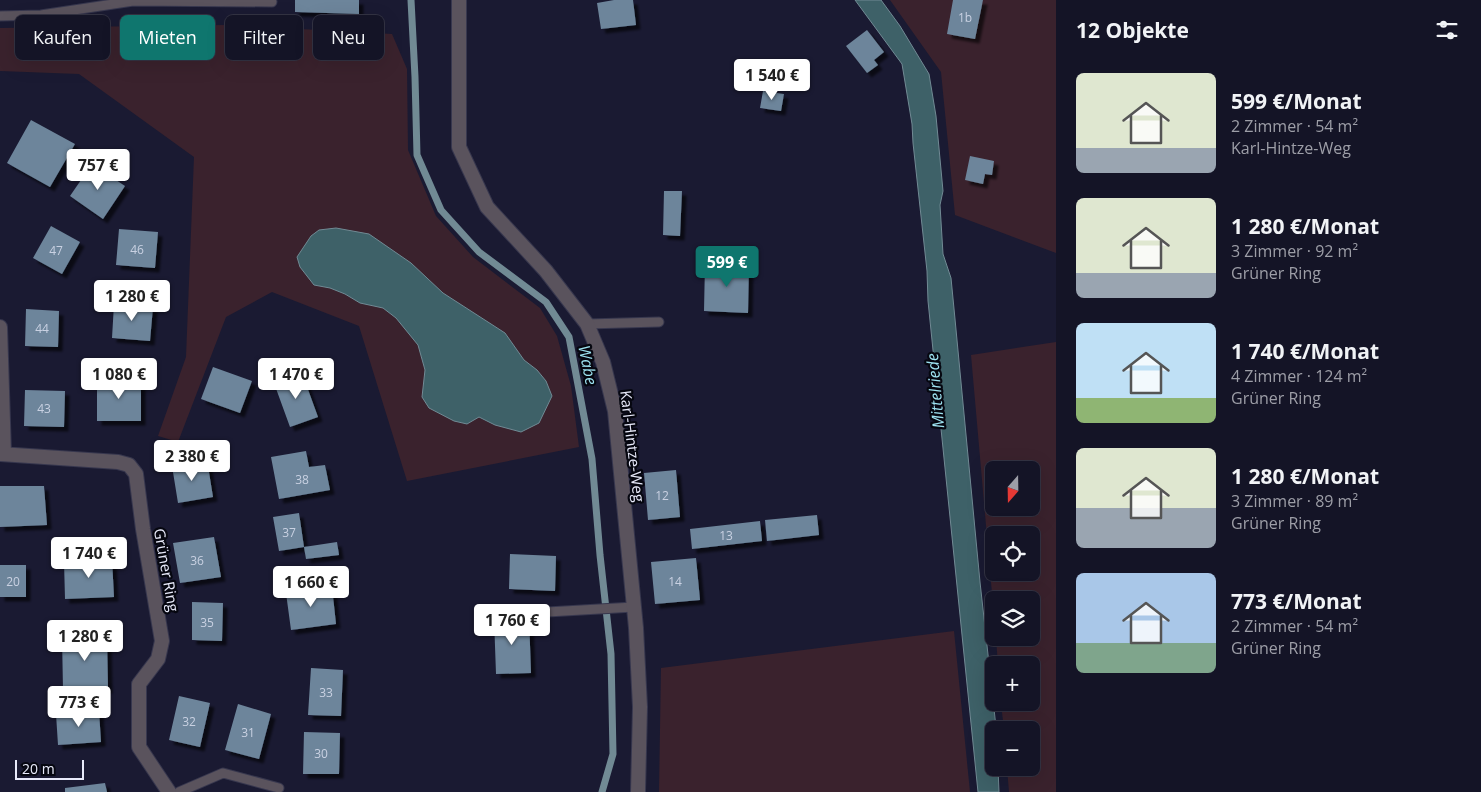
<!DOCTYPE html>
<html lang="de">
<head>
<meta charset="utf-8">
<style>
	body { margin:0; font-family:"Open Sans",sans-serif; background:#1d1d2e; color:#f1f3f6; height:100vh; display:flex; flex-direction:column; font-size:19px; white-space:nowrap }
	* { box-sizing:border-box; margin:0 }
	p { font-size:16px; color:#9d9ea7 }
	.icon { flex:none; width:28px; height:28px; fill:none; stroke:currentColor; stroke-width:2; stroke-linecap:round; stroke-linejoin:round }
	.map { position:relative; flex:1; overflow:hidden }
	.details { display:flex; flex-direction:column; background:#141426; width:425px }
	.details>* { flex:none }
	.top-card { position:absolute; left:15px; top:15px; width:475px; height:45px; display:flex; gap:10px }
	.needle { width:32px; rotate:200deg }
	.buttons { position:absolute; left:985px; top:461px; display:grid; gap:10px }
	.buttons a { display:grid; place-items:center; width:55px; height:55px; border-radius:8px; background:#141426; box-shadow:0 5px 20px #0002,0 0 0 1px #333343; font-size:25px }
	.scale { position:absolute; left:15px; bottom:12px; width:69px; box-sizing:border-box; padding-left:5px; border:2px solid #e8eafa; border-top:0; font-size:14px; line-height:18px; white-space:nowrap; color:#e8eafa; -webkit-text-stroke:4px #060710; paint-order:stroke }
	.price { position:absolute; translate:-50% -42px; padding:0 11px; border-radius:5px; background:#fff; color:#222; font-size:16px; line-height:32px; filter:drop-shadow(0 1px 2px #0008) }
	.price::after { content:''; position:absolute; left:50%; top:30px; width:15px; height:11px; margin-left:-8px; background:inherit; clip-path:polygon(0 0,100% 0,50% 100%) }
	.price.active { background:#0f766e; color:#fff }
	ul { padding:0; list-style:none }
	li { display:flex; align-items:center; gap:15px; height:125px; padding:0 20px }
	li span { display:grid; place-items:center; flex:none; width:140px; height:100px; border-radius:8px; color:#555 }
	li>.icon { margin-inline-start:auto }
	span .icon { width:60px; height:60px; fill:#fffc; stroke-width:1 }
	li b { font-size:21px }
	h2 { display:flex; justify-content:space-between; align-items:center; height:60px; padding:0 20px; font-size:21px }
	.pill { padding:0 18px; border-radius:8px; background:#141426; box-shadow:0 5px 20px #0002,0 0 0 1px #333343; font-size:18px; line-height:45px }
	.pill.active { background:#0f766e; color:#fff }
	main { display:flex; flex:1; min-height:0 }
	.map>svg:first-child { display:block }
	.green { fill:#3a222d; fill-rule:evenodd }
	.water { fill:#3e6168; stroke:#718a94 }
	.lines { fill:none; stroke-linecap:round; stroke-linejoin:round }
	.stream { stroke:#718a94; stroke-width:7 }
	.building { fill:#6d859b; filter:url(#shadow) }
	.service-casing { stroke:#37374e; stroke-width:11 }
	.minor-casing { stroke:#37374e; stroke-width:16 }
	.service { stroke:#5a535d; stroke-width:9 }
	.minor { stroke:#5a535d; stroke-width:14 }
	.labels { text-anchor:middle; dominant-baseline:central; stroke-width:4.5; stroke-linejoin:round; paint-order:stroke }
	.number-label { font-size:12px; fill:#c9d1e2 }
	.street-label { font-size:15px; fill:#e8eafa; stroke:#060710 }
	.water-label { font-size:16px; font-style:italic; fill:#9ee3f1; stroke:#060710 }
</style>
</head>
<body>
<main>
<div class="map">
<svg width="1056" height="792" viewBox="0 0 1056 792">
	<defs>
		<filter id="shadow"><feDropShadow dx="4.5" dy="4.5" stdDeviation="1" flood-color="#0009"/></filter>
	</defs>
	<rect width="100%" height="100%" fill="#1a1a32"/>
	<path class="green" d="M890 0H1056V253L955 215 941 72Z
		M225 25 392 34 407 69 408 150 436 216 473 257 540 308 557 336 571 386 579 447 407 481 359 326 272 292 226 317 178 442 158 436 186 357 194 157 79 74 0 71V28ZM311 236 411 263 443 293 505 333 524 360 537 370 552 395 539 423 495 425 478 417 467 424 425 370 418 344 396 318 383 308 360 303 345 294 330 288 314 285 297 258Z
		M1056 342V792H1009L1007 768H1031V730H1004L1001 703 1031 702V665H998L996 638H1031V600H994V616L971 355ZM994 470H1031V508H994ZM994 535H1031V572H994Z
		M954 631 970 792H659L661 668Z"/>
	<path class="water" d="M855 0H881L900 26 929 74 936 116 943 191 940 205 943 254 951 278 955 319 980 582 996 727V730H994V768H998L999 792H978L928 301 927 271 913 143 912 124 902 64Z
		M336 228 369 234 411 263 443 293 505 333 524 360 537 370 546 381 552 396 539 423 521 432 495 425 479 417 467 424 454 421 429 408 422 397 425 370 418 345 396 318 383 308 360 303 345 294 330 288 314 285 300 267 297 257 311 236 319 230Z"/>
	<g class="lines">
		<path class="stream" d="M411 0 415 77 417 155 441 210 479 252 546 302 569 337 592 459 600 555 611 654 613 754 602 792"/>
	</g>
	<path class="building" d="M295 0H359V14L295 12Z
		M614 0H633L636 25 601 29 597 3Z
		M953 0H983L975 39 947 34Z
		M867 30 884 52 874 60 878 65 867 73 846 46Z
		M763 91 784 94 781 111 760 108Z
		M31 120 75 144 50 187 7 163Z
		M970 156 994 161 992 175 985 174 983 184 965 180Z
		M92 164 125 186 103 219 70 196Z
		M664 191H682L680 236 663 235Z
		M51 226 80 242 62 274 33 258Z
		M119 229 158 232 155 268 116 265Z
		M705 263 749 264 748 313 704 311Z
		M114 304 153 307 150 341 112 338Z
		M26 309 59 311 58 347 25 346Z
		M213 367 252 381 240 413 201 399Z
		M302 373 318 417 290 427 274 383Z
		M97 379H141V421H97Z
		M25 390 65 391 64 427 24 426Z
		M306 451 309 467 325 465 330 490 279 499 271 457Z
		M207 460 213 497 178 503 172 466Z
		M676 470 680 517 648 520 644 473Z
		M0 486H44L47 525 0 527Z
		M299 513 304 547 279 551 273 517Z
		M817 515 819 535 767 541 765 520Z
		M760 521 762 541 692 549 690 529Z
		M214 537 221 577 180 583 173 543Z
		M337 542 339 555 306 559 304 547Z
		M510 554 556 556 555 591 509 589Z
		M696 558 700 600 655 604 651 562Z
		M112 559 114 597 65 599 64 561Z
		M0 565H26V597H0Z
		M332 587 336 624 291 630 286 593Z
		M192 602 223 603 222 641 192 640Z
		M529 617 531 673 496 674 494 618Z
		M107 635 108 689 63 690 62 636Z
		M311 668 343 670 341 716 308 715Z
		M179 696 210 703 200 747 169 740Z
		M238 704 271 714 259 759 225 750Z
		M99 711 101 742 58 745 56 714Z
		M304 732 340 733 339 774H303Z
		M105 783 107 792H65V788Z"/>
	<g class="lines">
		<defs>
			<path id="service" d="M0 16 41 15 133 1 272 2
				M587 324 659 322
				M547 612 634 607
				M179 792 223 773 279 788"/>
			<path id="minor" d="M459 0V147L487 207 546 271 587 324 603 362 615 411 636 628 640 707 638 792
				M0 327 4 454
				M0 454 118 462 129 465 136 474 143 529 162 641 158 659 139 684V747L169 792"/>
		</defs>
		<use href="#service" class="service-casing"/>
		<use href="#minor" class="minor-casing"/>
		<use href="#service" class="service"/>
		<use href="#minor" class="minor"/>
	</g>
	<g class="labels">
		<g class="number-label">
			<text x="965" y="17">1b</text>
			<text x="137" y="249">46</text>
			<text x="56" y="250">47</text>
			<text x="42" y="328">44</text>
			<text x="44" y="408">43</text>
			<text x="302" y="479">38</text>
			<text x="662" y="495">12</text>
			<text x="289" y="532">37</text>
			<text x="726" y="535">13</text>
			<text x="197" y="560">36</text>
			<text x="13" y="581">20</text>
			<text x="675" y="581">14</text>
			<text x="207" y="622">35</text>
			<text x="326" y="692">33</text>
			<text x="189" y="721">32</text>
			<text x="248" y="732">31</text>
			<text x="321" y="753">30</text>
		</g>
		<g class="street-label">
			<text transform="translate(633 446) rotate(83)">Karl-Hintze-Weg</text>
			<text transform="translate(167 570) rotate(80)">Grüner Ring</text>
		</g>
		<g class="water-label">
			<text transform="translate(588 365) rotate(79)">Wabe</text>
			<text transform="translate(935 391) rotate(-95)">Mittelriede</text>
		</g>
	</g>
</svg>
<div class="buttons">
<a><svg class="needle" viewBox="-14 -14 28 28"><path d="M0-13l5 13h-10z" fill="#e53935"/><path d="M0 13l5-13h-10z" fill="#9d9ea7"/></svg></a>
<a><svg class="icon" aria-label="locate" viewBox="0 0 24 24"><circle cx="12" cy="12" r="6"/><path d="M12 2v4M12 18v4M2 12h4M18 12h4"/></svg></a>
<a><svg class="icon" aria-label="layers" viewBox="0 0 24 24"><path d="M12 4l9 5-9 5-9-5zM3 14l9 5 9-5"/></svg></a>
<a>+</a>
<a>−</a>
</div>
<div class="scale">20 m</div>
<b class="price" style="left:772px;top:101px">1 540 €</b>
<b class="price" style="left:98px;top:191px">757 €</b>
<b class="price active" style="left:727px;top:288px">599 €</b>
<b class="price" style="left:132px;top:322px">1 280 €</b>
<b class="price" style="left:119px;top:400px">1 080 €</b>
<b class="price" style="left:296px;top:400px">1 470 €</b>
<b class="price" style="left:192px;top:482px">2 380 €</b>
<b class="price" style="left:89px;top:579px">1 740 €</b>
<b class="price" style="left:311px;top:608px">1 660 €</b>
<b class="price" style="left:512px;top:646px">1 760 €</b>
<b class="price" style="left:85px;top:662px">1 280 €</b>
<b class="price" style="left:79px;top:728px">773 €</b>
<div class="top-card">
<a class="pill">Kaufen</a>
<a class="pill active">Mieten</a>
<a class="pill">Filter</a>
<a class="pill">Neu</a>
</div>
</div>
<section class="details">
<h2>12 Objekte<svg class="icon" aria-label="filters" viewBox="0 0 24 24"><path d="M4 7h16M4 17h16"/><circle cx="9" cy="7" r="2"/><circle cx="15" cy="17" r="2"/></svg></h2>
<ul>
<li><span style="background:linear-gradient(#dfe7d0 75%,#9aa5b1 0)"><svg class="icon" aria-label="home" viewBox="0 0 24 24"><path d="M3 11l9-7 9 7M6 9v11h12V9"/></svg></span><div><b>599 €/Monat</b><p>2 Zimmer · 54 m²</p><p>Karl-Hintze-Weg</p></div></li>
<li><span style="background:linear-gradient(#dfe7d0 75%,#9aa5b1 0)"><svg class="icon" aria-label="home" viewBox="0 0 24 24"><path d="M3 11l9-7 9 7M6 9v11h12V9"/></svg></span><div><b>1 280 €/Monat</b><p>3 Zimmer · 92 m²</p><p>Grüner Ring</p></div></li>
<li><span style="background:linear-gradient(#bfe0f5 75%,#8fb573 0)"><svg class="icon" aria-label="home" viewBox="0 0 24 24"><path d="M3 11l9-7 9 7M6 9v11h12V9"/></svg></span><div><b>1 740 €/Monat</b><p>4 Zimmer · 124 m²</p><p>Grüner Ring</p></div></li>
<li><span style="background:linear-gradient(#dfe7d0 60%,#9aa5b1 0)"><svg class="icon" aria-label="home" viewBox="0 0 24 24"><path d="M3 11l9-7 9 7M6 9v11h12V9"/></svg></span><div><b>1 280 €/Monat</b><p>3 Zimmer · 89 m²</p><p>Grüner Ring</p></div></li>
<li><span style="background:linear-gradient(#a9c7e8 70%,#7fa58c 0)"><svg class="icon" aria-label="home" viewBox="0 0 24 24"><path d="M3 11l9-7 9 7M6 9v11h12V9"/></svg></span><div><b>773 €/Monat</b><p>2 Zimmer · 54 m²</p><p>Grüner Ring</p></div></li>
</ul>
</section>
</main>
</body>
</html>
